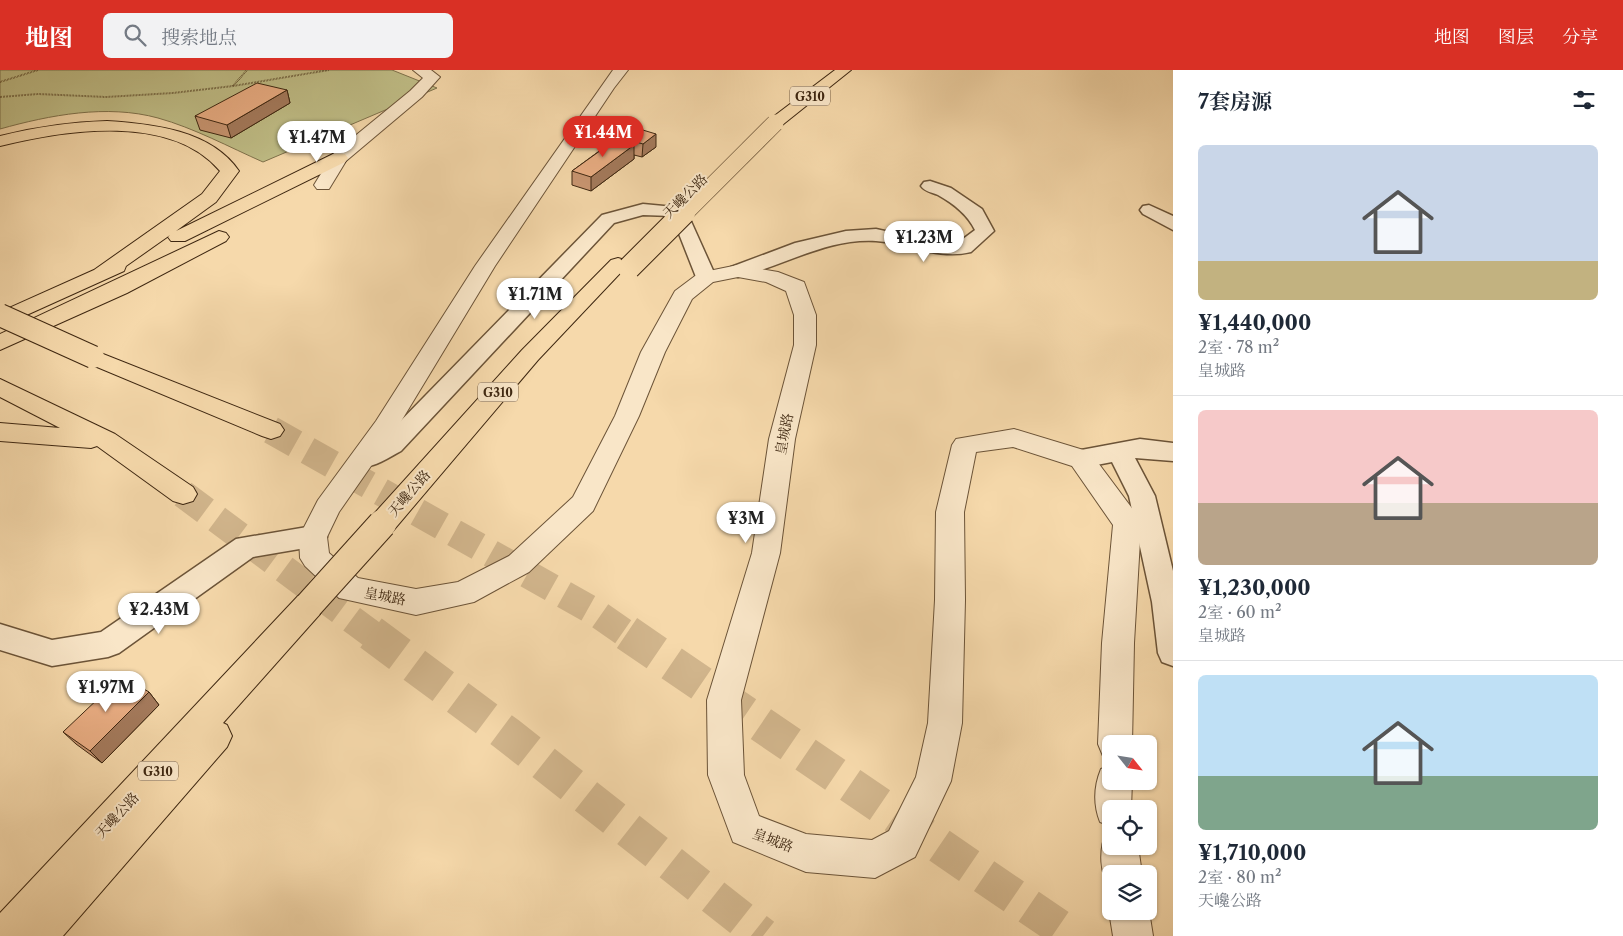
<!DOCTYPE html>
<html lang="zh">
<head>
<meta charset="utf-8">
<style>
	body { margin:0; font-family:"Libre Caslon Text","Noto Serif SC",serif; background:#f2f2f3; color:#1f2937; height:100vh; display:flex; flex-direction:column; font-size:19px; white-space:nowrap }
	* { box-sizing:border-box; margin:0 }
	p { font-size:16px; color:#747a83 }
	.icon { flex:none; width:28px; height:28px; fill:none; stroke:currentColor; stroke-width:2; stroke-linecap:round; stroke-linejoin:round }
	.map { position:relative; flex:1; overflow:hidden }
	.details { display:flex; flex-direction:column; background:#fff; width:450px }
	.details>* { flex:none }
	.needle { width:32px; rotate:120deg }
	.controls { position:absolute; left:1102px; top:665px; display:grid; gap:10px }
	.controls a { display:grid; place-items:center; width:55px; height:55px; border-radius:8px; background:#fff; box-shadow:0 1px 4px #0004; font-size:25px }
	.price { position:absolute; translate:-50% -42px; padding:0 11px; border-radius:18px; background:#fff; color:#222; font-size:16px; line-height:32px; filter:drop-shadow(0 1px 2px #0008) }
	.price::after { content:''; position:absolute; left:50%; top:30px; width:15px; height:11px; margin-left:-8px; background:inherit; clip-path:polygon(0 0,100% 0,50% 100%) }
	.price.selected { background:#d93025; color:#fff }
	ul { padding:0; list-style:none }
	li { display:grid; align-content:center; gap:10px; height:265px; padding:0 25px }
	li+li { border-top:1px solid #e0e1e3 }
	li span { display:grid; place-items:center; height:155px; border-radius:8px; color:#555 }
	li>.icon { margin-inline-start:auto }
	span .icon { width:90px; height:90px; fill:#fffc; stroke-width:1 }
	li b { font-size:21px }
	h2 { display:flex; justify-content:space-between; align-items:center; height:60px; padding:0 25px; font-size:21px }
	header { display:flex; align-items:center; gap:30px; box-sizing:border-box; height:70px; padding:0 25px; background:#d93025; color:#fff }
	header strong { font-size:24px }
	nav { display:flex; gap:28px; margin-inline-start:auto; font-size:18px }
	.search { width:350px; height:45px; background:#f2f2f3; display:flex; align-items:center; gap:12px; box-sizing:border-box; padding:0 18px; border-radius:8px; color:#747a83; font-size:19px }
	main { display:flex; flex:1; min-height:0 }
	.map>svg:first-child { display:block }
	.green { fill:#c0be87; stroke:#7f724c }
	.lines { fill:none; stroke-linecap:round; stroke-linejoin:round }
	.primary-tunnel-far1 { stroke:#d1b58c; stroke-width:28; stroke-dasharray:28 14; stroke-linecap:butt }
	.primary-tunnel { stroke:#d1b58c; stroke-width:36; stroke-dasharray:36 18; stroke-linecap:butt }
	.minor-casing { stroke:#6c5438; stroke-width:3 }
	.tertiary-casing { stroke:#6c5438; stroke-width:2 }
	.primary-casing { stroke:#3e2711; stroke-width:2 }
	.trunk-casing { stroke:#3e2711; stroke-width:2 }
	.path { stroke:#3e2711; stroke-width:2; stroke-dasharray:0.5 1; stroke-linecap:butt }
	.minor { fill:#f9e6c8; fill-rule:evenodd }
	.tertiary { fill:#f9e6c8; fill-rule:evenodd }
	.primary { fill:#f6d9ab; fill-rule:evenodd }
	.trunk { fill:#f6d9ab; fill-rule:evenodd }
	.primary-bridge-casing { stroke:#3e2711; stroke-width:24; stroke-linecap:butt }
	.trunk-bridge-far2-casing { stroke:#3e2711; stroke-width:18; stroke-linecap:butt }
	.trunk-bridge-far1-casing { stroke:#3e2711; stroke-width:24; stroke-linecap:butt }
	.trunk-bridge-casing { stroke:#3e2711; stroke-width:30; stroke-linecap:butt }
	.primary-bridge { stroke:#f6d9ab; stroke-width:22 }
	.trunk-bridge-far2 { stroke:#f6d9ab; stroke-width:17 }
	.trunk-bridge-far1 { stroke:#f6d9ab; stroke-width:22 }
	.trunk-bridge { stroke:#f6d9ab; stroke-width:28 }
	.wall { fill:#c99672; stroke:#3e2711 }
	.shaded-wall { fill:#a47a5c; stroke:#3e2711 }
	.building { fill:#eaae84; stroke:#3e2711 }
	.labels { text-anchor:middle; dominant-baseline:central; stroke-width:4; stroke-linejoin:round; paint-order:stroke }
	.shield { fill:#f9e6c8; stroke:#766048; stroke-width:1 }
	.shield-label { font-size:12px; font-weight:bold; fill:#3e2711 }
	.street-label { font-size:14px; fill:#3e2711; stroke:#f9e6c8 }
</style>
</head>
<body>
<header>
<strong>地图</strong>
<div class="search"><svg class="icon" aria-label="search" viewBox="0 0 24 24"><circle cx="10" cy="10" r="6"/><path d="M15 15l6 6"/></svg>搜索地点</div>
<nav><a>地图</a><a>图层</a><a>分享</a></nav>
</header>
<main>
<div class="map">
<svg width="1173" height="866" viewBox="0 0 1173 866">
	<rect width="100%" height="100%" fill="#f6d9ab"/>
	<filter id="stains"><feTurbulence type="fractalNoise" baseFrequency=".004" numOctaves="4"/><feColorMatrix values="0 0 0 0 .2 0 0 0 0 .09 0 0 0 0 .02 0 0 0 .5 -.17"/></filter>
	<radialGradient id="worn" r=".72"><stop offset=".6" stop-color="#630" stop-opacity="0"/><stop offset="1" stop-color="#630" stop-opacity=".3"/></radialGradient>
	<path class="green" d="M0 0H392L437 18 263 92C229 77 194 58 158 48 107 34 50 45 0 59Z"/>
	<g class="lines">
		<path class="primary-tunnel-far1" d="M271 360 595 542 628 565
			M183 424 373 565"/>
		<path class="primary-tunnel" d="M371 563 507 664 763 866
			M627 563 1072 866"/>
		<defs>
			<path id="minor" d="M930 111 951 118 982 139 994 161 971 182C938 190 908 173 876 171 826 168 784 196 738 207L731 205 728 201 731 197 795 173 846 161 876 159 930 171 959 172 975 160C967 144 954 134 938 125 932 122 925 122 921 116L924 112Z
				M643 134 685 138 716 207 713 211 706 213 699 211 696 207 672 146 643 145 614 153 401 381C386 389 370 401 353 396L349 390 353 384 383 369 602 145Z
				M1149 135 1173 146V160L1143 144 1140 140 1143 136Z
				M1140 369 1173 373V391L1135 388 1155 426 1173 501V596L1162 592 1158 583 1152 532 1129 426 1112 392 1081 398 1072 395 1068 389 1072 383 1081 380Z
				M313 456 323 459 327 467 323 475 253 487 119 583 108 587 52 596 0 580V554L52 570 101 562 236 469Z"/>
			<path id="tertiary" d="M413 0H431L440 7 422 27 346 91 329 119H317L314 115 333 84 410 21 423 8Z
				M613 0H628L614 18 495 196 394 363 339 442 327 467 329 483 358 508 416 519 458 512 509 486 573 427 615 346 641 282 675 221 699 203 738 195 778 202 804 212 816 245V275L795 369 780 483 741 630 744 705 759 746 806 764 872 770 889 761 916 707 928 653 935 530 936 442 952 375 956 369 1014 359 1090 382 1137 445 1141 453 1134 573 1132 674H1111V689L1103 686 1098 674 1102 573 1113 455 1072 396 1013 377 976 382 964 442 965 530 962 653 951 711 915 787 875 808 806 802 733 772 708 705 707 630 752 483 769 369 794 275V245L786 221 766 212 738 207 713 212 692 229 665 282 639 346 593 441 529 502 474 532 416 545 339 528 305 496 300 488 299 467 318 430 376 351 475 196Z
				M1111 695V711H1132L1131 739H1111V756L1100 752C1093 734 1094 716 1101 699Z
				M1111 760V776H1138L1142 804H1111V818C1099 805 1099 779 1106 763Z
				M1111 836V841H1149L1153 866H1113L1109 841Z"/>
			<path id="primary" d="M107 51C153 54 211 60 239 101L216 132 176 161 333 84H345L348 88 345 92 185 171H171L168 167 170 165 126 196 124 201 0 257V242L94 200 202 124 220 101C171 43 65 60 0 76V66C36 57 71 52 107 51Z
				M219 161 226 163 229 167 226 171 127 223 0 280V264Z
				M93 280 280 354 284 360 280 366 271 369 262 366 85 292 81 287 85 282Z
				M0 309 115 364 193 417 197 424 193 431 183 434 173 431 97 376 91 378 0 371V353L60 358 0 327Z"/>
			<path id="trunk" d="M835 0H851L781 56H769L767 53 769 50Z
				M618 188 625 190 628 194 625 198 538 290 392 462 382 465 372 462 368 454 372 446 522 280 611 190Z
				M309 522 320 526 324 535 320 544 223 653 227 655 232 666 227 677 63 866H0V843L298 526Z"/>
		</defs>
		<use href="#minor" class="minor-casing"/>
		<use href="#tertiary" class="tertiary-casing"/>
		<use href="#primary" class="primary-casing"/>
		<use href="#trunk" class="trunk-casing"/>
		<path class="path" d="M0 12 38 0
			M233 16 247 0
			M0 27 38 24 106 27 173 23 233 16 329 0"/>
		<use href="#minor" class="minor"/>
		<use href="#tertiary" class="tertiary"/>
		<use href="#primary" class="primary"/>
		<use href="#trunk" class="trunk"/>
		<defs>
			<path id="primary-bridge" d="M0 245 93 287"/>
			<path id="trunk-bridge-far2" d="M683 145 775 53"/>
			<path id="trunk-bridge-far1" d="M629 198 684 143"/>
			<path id="trunk-bridge" d="M309 535 382 454"/>
		</defs>
		<use href="#primary-bridge" class="primary-bridge-casing"/>
		<use href="#trunk-bridge-far2" class="trunk-bridge-far2-casing"/>
		<use href="#trunk-bridge-far1" class="trunk-bridge-far1-casing"/>
		<use href="#trunk-bridge" class="trunk-bridge-casing"/>
		<use href="#primary-bridge" class="primary-bridge"/>
		<use href="#trunk-bridge-far2" class="trunk-bridge-far2"/>
		<use href="#trunk-bridge-far1" class="trunk-bridge-far1"/>
		<use href="#trunk-bridge" class="trunk-bridge"/>
	</g>
	<path class="wall" d="M287 20 290 33 231 68 200 60 195 46Z
		M589 58 656 77 642 87 634 85V89L591 121 572 115V101L606 76 589 71Z
		M149 622 159 635 102 693 76 674 63 662Z"/>
	<path class="shaded-wall" d="M287 20 290 33 231 68 227 55Z
		M656 64V77L642 87 643 74Z
		M634 75V89L591 121V107Z
		M149 622 159 635 102 693 90 681Z"/>
	<path class="building" d="M257 13 287 20 227 55 195 46Z
		M603 48 656 64 643 74 589 58Z
		M615 70 634 75 591 107 572 101Z
		M122 606 149 622 90 681 63 662Z"/>
	<g class="labels">
		<g class="shield">
			<rect x="790" y="16.5" width="40" height="19" rx="4"/>
			<rect x="478" y="312.5" width="40" height="19" rx="4"/>
			<rect x="138" y="691.5" width="40" height="19" rx="4"/>
		</g>
		<g class="shield-label">
			<text x="810" y="26">G310</text>
			<text x="498" y="322">G310</text>
			<text x="158" y="701">G310</text>
		</g>
		<g class="street-label">
			<text transform="translate(685 126) rotate(-45)">天巉公路</text>
			<text transform="translate(784 364) rotate(-79)">皇城路</text>
			<text transform="translate(409 423) rotate(-49)">天巉公路</text>
			<text transform="translate(385 526) rotate(11)">皇城路</text>
			<text transform="translate(117 745) rotate(-47)">天巉公路</text>
			<text transform="translate(773 770) rotate(21)">皇城路</text>
		</g>
	</g>
	<rect width="100%" height="100%" filter="url(#stains)"/>
	<rect width="100%" height="100%" fill="url(#worn)"/>
</svg>
<div class="controls">
<a><svg class="needle" viewBox="-14 -14 28 28"><path d="M0-13l5 13h-10z" fill="#e53935"/><path d="M0 13l5-13h-10z" fill="#747a83"/></svg></a>
<a><svg class="icon" aria-label="locate" viewBox="0 0 24 24"><circle cx="12" cy="12" r="6"/><path d="M12 2v4M12 18v4M2 12h4M18 12h4"/></svg></a>
<a><svg class="icon" aria-label="layers" viewBox="0 0 24 24"><path d="M12 4l9 5-9 5-9-5zM3 14l9 5 9-5"/></svg></a>
</div>
<b class="price selected" style="left:603px;top:88px">¥1.44M</b>
<b class="price" style="left:317px;top:93px">¥1.47M</b>
<b class="price" style="left:924px;top:193px">¥1.23M</b>
<b class="price" style="left:535px;top:250px">¥1.71M</b>
<b class="price" style="left:746px;top:474px">¥3M</b>
<b class="price" style="left:159px;top:565px">¥2.43M</b>
<b class="price" style="left:106px;top:643px">¥1.97M</b>
</div>
<section class="details">
<h2>7套房源<svg class="icon" aria-label="filters" viewBox="0 0 24 24"><path d="M4 7h16M4 17h16"/><circle cx="9" cy="7" r="2"/><circle cx="15" cy="17" r="2"/></svg></h2>
<ul>
<li><span style="background:linear-gradient(#c9d6e8 75%,#c2b280 0)"><svg class="icon" aria-label="home" viewBox="0 0 24 24"><path d="M3 11l9-7 9 7M6 9v11h12V9"/></svg></span><div><b>¥1,440,000</b><p>2室 · 78 m²</p><p>皇城路</p></div></li>
<li><span style="background:linear-gradient(#f6c9c9 60%,#b9a48a 0)"><svg class="icon" aria-label="home" viewBox="0 0 24 24"><path d="M3 11l9-7 9 7M6 9v11h12V9"/></svg></span><div><b>¥1,230,000</b><p>2室 · 60 m²</p><p>皇城路</p></div></li>
<li><span style="background:linear-gradient(#bfe0f5 65%,#7fa58c 0)"><svg class="icon" aria-label="home" viewBox="0 0 24 24"><path d="M3 11l9-7 9 7M6 9v11h12V9"/></svg></span><div><b>¥1,710,000</b><p>2室 · 80 m²</p><p>天巉公路</p></div></li>
</ul>
</section>
</main>
</body>
</html>
